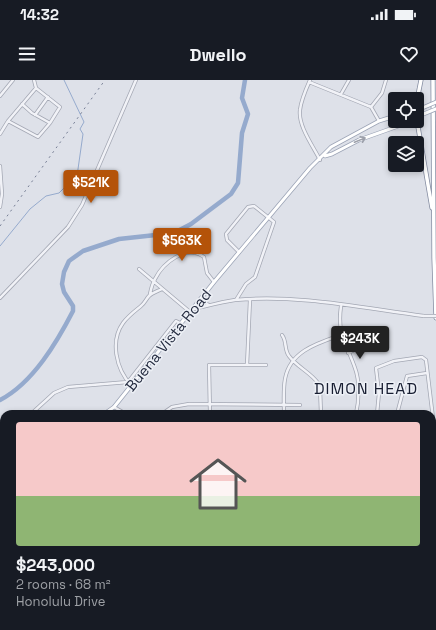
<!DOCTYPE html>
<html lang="en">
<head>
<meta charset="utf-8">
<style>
	body { margin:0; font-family:"Space Grotesk",sans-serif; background:#20242c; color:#f1f3f6; height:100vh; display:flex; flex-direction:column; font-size:15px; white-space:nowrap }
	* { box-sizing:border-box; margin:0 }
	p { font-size:13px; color:#9ea1a6 }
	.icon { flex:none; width:22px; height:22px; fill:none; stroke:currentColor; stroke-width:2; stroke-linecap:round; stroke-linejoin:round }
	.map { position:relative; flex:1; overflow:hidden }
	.side { position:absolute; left:0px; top:330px; width:436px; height:220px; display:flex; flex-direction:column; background:#171b24; border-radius:12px 12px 0 0; box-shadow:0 2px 6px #0003 }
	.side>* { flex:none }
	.buttons { position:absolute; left:388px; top:12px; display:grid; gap:8px }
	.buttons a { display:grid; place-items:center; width:36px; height:36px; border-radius:4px; background:#171b24; box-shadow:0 2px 6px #0003; font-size:20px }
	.price { position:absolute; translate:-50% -34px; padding:0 9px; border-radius:4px; background:#b45309; color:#fff; font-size:13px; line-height:26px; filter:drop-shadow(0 1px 2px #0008) }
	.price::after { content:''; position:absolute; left:50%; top:24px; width:12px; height:9px; margin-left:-6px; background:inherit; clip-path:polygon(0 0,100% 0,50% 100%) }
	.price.selected { background:#222; color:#fff }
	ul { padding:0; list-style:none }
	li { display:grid; align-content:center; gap:8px; height:212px; padding:0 16px }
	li+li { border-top:1px solid #363941 }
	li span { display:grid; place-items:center; height:124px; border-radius:4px; color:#555 }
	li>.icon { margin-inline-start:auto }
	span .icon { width:72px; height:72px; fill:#fffc; stroke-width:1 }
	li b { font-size:17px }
	.status { display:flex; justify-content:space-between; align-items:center; height:28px; padding:0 20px; background:#171b24; direction:ltr }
	.status svg { height:11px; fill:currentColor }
	header { display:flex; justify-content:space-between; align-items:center; height:52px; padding:0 16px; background:#171b24; font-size:18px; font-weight:700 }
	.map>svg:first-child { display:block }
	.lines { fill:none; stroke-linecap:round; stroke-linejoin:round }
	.stream { stroke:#95aacd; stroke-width:1 }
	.river { stroke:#95aacd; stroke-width:4.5 }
	.minor-casing { stroke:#a3a7b3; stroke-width:4 }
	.major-casing { stroke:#9ca4b6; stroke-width:4.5 }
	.highway-casing { stroke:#848ca1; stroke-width:5 }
	.minor { stroke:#f1f2f7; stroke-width:2.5 }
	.major { stroke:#fff; stroke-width:3 }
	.highway { stroke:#fff; stroke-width:3.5 }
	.rail { stroke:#767e94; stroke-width:1; stroke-dasharray:2 4; stroke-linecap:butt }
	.minor-bridge-casing { stroke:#a3a7b3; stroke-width:4; stroke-linecap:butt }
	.major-bridge-casing { stroke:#9ca4b6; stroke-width:4.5; stroke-linecap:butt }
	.minor-bridge { stroke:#f1f2f7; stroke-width:2.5 }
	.major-bridge { stroke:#fff; stroke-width:3 }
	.oneway { stroke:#9da0aa }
	.labels { text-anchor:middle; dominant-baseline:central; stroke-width:3; stroke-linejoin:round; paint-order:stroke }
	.street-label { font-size:15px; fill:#262d41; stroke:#edf0f6 }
	.neighbourhood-label { font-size:16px; letter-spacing:1px; fill:#181e32; stroke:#edf0f6 }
</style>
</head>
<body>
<div class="status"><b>14:32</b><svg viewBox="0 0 49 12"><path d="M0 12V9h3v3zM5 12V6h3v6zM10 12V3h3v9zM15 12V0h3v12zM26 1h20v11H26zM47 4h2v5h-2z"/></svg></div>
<header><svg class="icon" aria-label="menu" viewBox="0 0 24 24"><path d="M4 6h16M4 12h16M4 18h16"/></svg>Dwello<svg class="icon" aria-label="heart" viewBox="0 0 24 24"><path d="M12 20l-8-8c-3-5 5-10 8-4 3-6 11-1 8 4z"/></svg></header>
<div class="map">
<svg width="436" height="550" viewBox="0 0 436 550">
	<rect width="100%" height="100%" fill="#dee1e9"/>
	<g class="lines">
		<path class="stream" d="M0 166 30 129 46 116 59 113 66 106 76 103 83 54 80 49 84 42 64 0"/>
		<path class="river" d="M0 320C33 303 57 262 73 231V226L64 212 62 204 64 192 69 181 83 171 119 159 174 153 191 144 231 114 238 103 242 53 248 34 242 18 245 0"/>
		<defs>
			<path id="minor" d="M34 0 36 8
				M310 0C306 9 301 20 300 30 298 46 313 66 320 80
				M309 2 371 27 379 41
				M341 14 349 0
				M0 16 13 0
				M22 24 32 33 50 43
				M371 27 382 13 386 0
				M35 35 48 17
				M8 41 38 57 50 43 60 27 36 8
				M0 54 8 41 36 8
				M0 86 2 114 0 127
				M139 189 190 232
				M150 214C151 209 152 204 155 199 163 183 186 164 204 177L207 193 214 202
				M0 218 68 147 82 125 136 0
				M236 220 246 204 255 197 274 142 254 126 248 127 226 154 227 160 239 172
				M201 221 209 225
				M341 226C337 255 346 262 355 288 360 301 359 321 356 334
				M194 229C207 226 221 222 235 220 298 214 362 228 424 236
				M282 255C287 261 284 270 289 276 297 287 310 292 318 303L320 308 321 334
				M348 273 367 264
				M247 285 250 220
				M128 302 176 241 182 244
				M131 305C116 289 110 261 123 243 128 236 135 231 141 226 145 223 146 219 149 216 152 213 158 211 162 209
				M114 327 126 334
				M31 334 54 313 68 307 128 302
				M162 334 172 327 189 324 300 325
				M210 334 209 285H266
				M284 334C284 323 283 310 285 299 290 271 318 263 341 255
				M377 334 379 313 376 288 394 281 422 277 426 280 436 363
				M397 334 407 296 427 293
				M432 365H436
				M432 388 436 386
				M0 446 4 447
				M432 482 436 496
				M432 521H436
				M42 546V550
				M249 546 261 550
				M2 550 4 503
				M23 550V546
				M58 550 59 546
				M75 550V546
				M89 550 90 546
				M110 550V546
				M281 550V546
				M435 550 436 526"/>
			<path id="major" d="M417 35H421
				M325 76 332 74 359 60 404 44 407 41
				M104 334 114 327 214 202 310 88 331 67 379 41 395 36
				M0 357 4 358
				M0 361 4 368
				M0 377H4
				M180 546 185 550"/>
			<path id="highway" d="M433 0 434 178 436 238
				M417 20 421 0
				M417 23 420 29
				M417 41 432 128"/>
		</defs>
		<use href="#minor" class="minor-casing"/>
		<use href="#major" class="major-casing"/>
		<use href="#highway" class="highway-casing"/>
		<use href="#minor" class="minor"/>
		<use href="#major" class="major"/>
		<use href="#highway" class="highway"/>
		<path class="rail" d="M0 146 105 0"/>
		<defs>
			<path id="minor-bridge" d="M424 236H436"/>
			<path id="major-bridge" d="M420 29 436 22
				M421 35 436 29"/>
		</defs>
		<use href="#minor-bridge" class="minor-bridge-casing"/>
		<use href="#major-bridge" class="major-bridge-casing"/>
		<use href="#minor-bridge" class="minor-bridge"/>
		<use href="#major-bridge" class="major-bridge"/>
	</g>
	<defs><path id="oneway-shaft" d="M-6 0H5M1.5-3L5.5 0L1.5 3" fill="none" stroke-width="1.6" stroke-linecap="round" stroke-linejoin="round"/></defs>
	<use class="oneway" href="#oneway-shaft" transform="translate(360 60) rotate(-22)"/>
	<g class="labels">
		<g class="street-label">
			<text transform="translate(168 260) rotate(-51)">Buena Vista Road</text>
		</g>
		<g class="neighbourhood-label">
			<text x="366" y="308">DIMON HEAD</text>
		</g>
	</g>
</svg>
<div class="buttons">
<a><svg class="icon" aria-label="locate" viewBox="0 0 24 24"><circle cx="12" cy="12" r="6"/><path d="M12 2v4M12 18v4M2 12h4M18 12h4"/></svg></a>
<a><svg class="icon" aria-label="layers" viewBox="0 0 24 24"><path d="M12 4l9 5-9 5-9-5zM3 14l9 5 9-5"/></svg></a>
</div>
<b class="price" style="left:91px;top:124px">$521K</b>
<b class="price" style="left:182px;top:182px">$563K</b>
<b class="price selected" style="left:360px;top:280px">$243K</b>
<section class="side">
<ul>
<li><span style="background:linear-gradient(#f6c9c9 60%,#8fb573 0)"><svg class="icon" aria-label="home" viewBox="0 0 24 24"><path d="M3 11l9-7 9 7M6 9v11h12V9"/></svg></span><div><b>$243,000</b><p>2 rooms · 68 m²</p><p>Honolulu Drive</p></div></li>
</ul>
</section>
</div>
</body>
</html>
